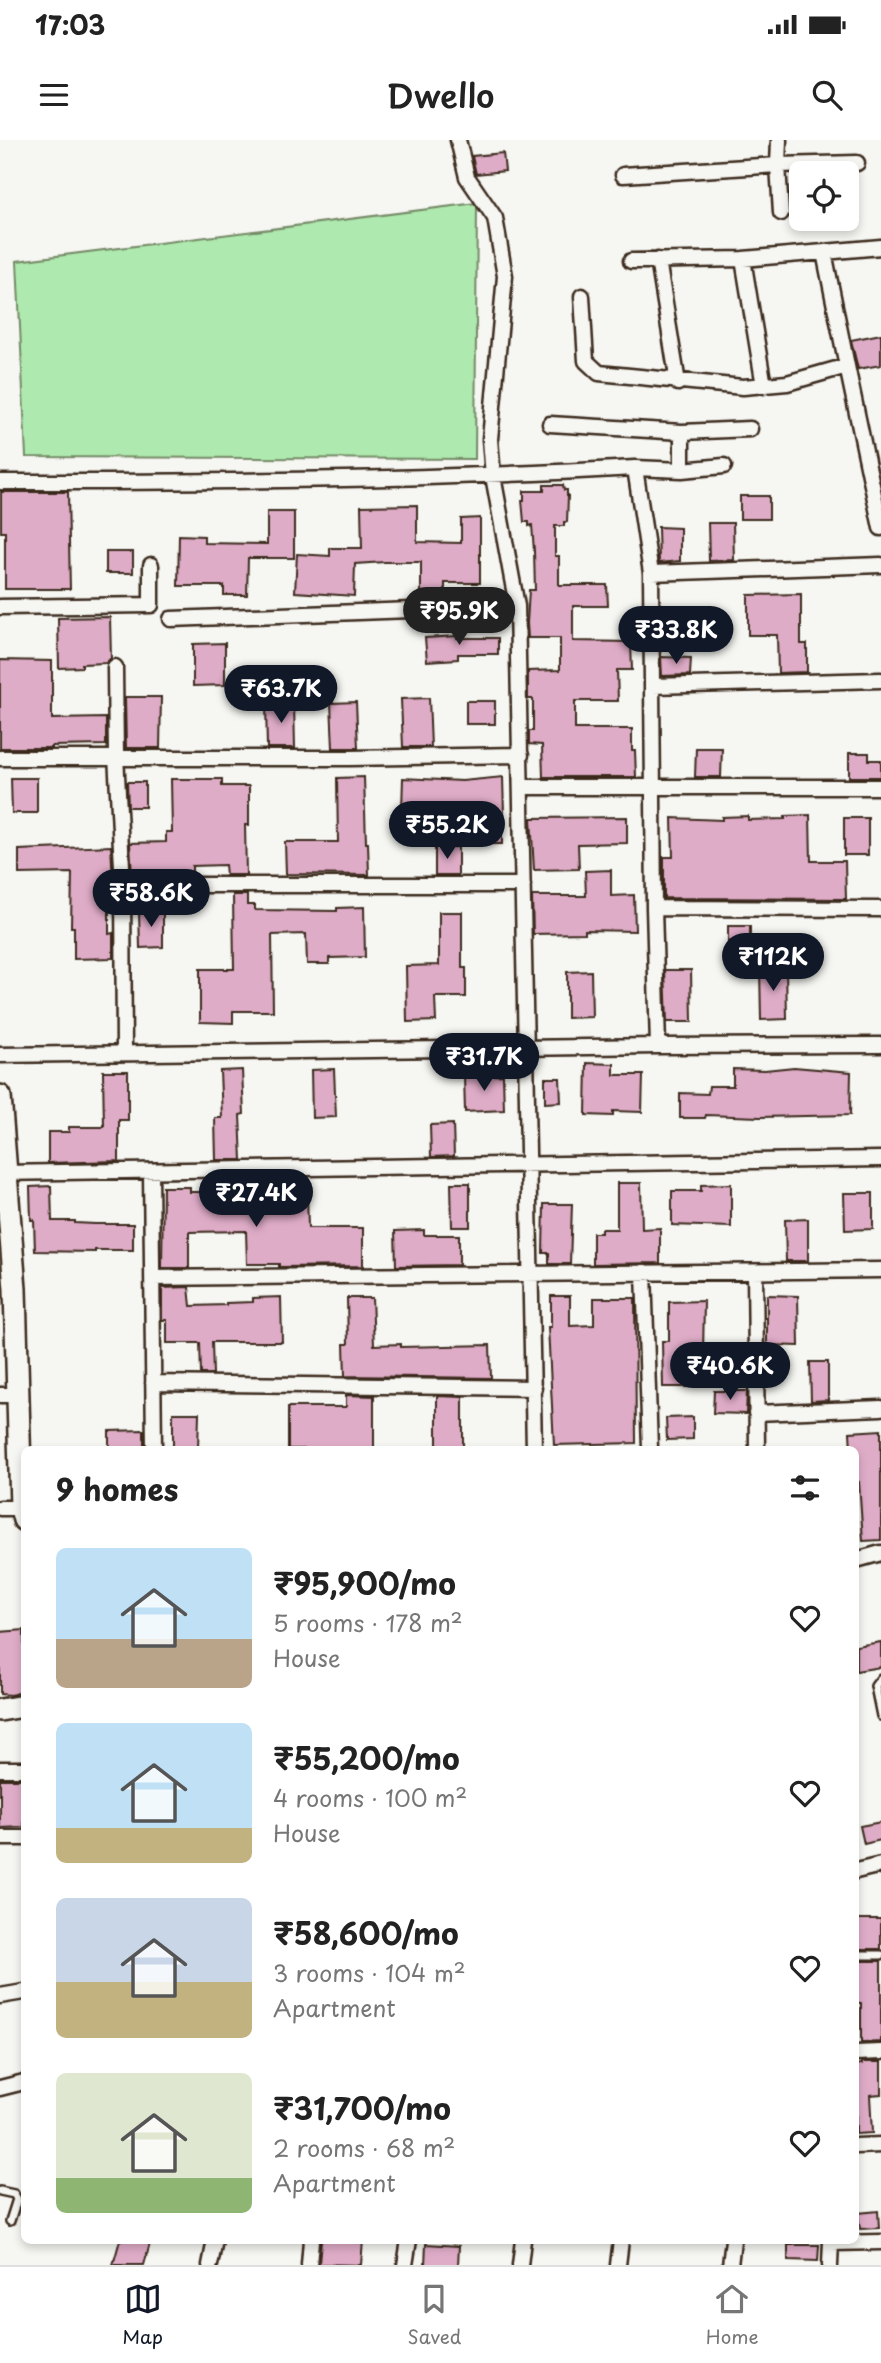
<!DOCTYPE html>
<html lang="en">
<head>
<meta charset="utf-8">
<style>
	body { margin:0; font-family:"Playpen Sans",sans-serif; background:#f6f6f6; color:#222; height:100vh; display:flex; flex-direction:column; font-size:26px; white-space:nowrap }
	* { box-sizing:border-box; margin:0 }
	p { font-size:23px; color:#767676 }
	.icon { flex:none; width:38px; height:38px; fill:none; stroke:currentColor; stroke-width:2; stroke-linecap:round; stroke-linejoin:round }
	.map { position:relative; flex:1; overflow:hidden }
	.drawer { position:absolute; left:21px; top:1306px; width:838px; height:798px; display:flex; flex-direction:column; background:#fff; border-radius:10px; box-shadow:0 4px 10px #0003 }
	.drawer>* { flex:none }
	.controls { position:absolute; left:789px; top:21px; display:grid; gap:14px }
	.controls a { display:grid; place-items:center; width:70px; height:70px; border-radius:10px; background:#fff; box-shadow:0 4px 10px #0003; font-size:35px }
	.price { position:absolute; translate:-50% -60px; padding:0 16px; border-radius:24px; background:#111827; color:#fff; font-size:23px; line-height:46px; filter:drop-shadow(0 2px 4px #0008) }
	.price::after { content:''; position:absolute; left:50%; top:42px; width:21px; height:16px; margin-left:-10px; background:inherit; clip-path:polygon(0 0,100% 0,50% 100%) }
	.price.on { background:#222; color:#fff }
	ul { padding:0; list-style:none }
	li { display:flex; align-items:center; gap:21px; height:175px; padding:0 35px }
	li span { display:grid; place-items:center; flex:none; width:196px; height:140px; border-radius:10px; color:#555 }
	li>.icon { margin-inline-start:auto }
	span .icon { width:84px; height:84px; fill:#fffc; stroke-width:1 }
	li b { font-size:30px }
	h2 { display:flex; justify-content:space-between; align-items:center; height:84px; padding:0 35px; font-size:30px }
	.status { display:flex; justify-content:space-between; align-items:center; height:49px; padding:0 35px; background:#fff; direction:ltr }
	.status svg { height:19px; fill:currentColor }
	header { display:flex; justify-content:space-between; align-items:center; height:91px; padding:0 35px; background:#fff; font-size:32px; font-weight:600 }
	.menu { display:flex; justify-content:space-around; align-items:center; height:98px; border-top:2px solid #e0e0e0; background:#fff; font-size:19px; color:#767676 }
	.menu a { display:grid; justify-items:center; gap:4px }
	.menu .on { color:#111827 }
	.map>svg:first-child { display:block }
	.green { fill:#aee9af; stroke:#748a66; stroke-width:2 }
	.building { fill:#dfacc7; stroke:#3b2a1e; stroke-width:2 }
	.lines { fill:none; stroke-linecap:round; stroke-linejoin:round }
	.service-casing { stroke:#3b2a1e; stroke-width:12 }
	.minor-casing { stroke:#3b2a1e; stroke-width:19 }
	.secondary-casing { stroke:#3b2a1e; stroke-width:26 }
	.service { stroke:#f6f6f2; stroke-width:7 }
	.minor { stroke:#f6f6f2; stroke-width:14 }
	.secondary { stroke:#f6f6f2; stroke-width:21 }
</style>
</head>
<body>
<div class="status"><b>17:03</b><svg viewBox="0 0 49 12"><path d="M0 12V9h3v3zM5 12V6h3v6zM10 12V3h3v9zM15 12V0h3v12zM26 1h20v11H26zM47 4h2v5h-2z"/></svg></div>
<header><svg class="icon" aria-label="menu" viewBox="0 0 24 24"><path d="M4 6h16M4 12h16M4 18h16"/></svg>Dwello<svg class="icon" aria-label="search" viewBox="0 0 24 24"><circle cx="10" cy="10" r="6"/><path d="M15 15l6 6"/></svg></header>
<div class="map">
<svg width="881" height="2125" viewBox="0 0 881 2125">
	<rect width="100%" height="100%" fill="#f6f6f2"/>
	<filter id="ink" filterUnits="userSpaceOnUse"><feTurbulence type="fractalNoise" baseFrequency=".0143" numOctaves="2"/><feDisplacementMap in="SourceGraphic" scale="14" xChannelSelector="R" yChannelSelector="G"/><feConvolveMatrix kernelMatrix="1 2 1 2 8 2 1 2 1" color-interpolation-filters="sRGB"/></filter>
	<g filter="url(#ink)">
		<path class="green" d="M477 63 475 319 26 317 17 121Z"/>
		<path class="building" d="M503 13 505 31 476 34 472 16Z
			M881 194V225L858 229 851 200Z
			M544 345H563L564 350H567V356H568L567 382H564V386H555V416H559V445H607L608 466H573V501L631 502 632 530H617L618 561H575V589H632V611H635L636 637H543L542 605 529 604V591H533V559H528V531L560 530V498H528L527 483 529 450H535L534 411 532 385 529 386V382H524L522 360H524V351H544Z
			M1 352H68L70 449H5V392H1Z
			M740 356H769V379H740Z
			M417 365V402L461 403V379L480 378V443H445V457H421V422H385L355 424 354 456 295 452 297 414 330 416V408H362L361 366Z
			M267 372H294V418H248L247 455H224V446H178L179 395 204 396V403L267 404Z
			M708 383H733L734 420 709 421Z
			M658 387 680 388V421L659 423Z
			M106 412H133V433H106Z
			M801 454V504H807V532L778 533 777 495H748V455Z
			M110 477 111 518 106 523 82 524V527L59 528 58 478Z
			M457 496V498H498V514H458V519L427 521 425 498Z
			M225 503V545L193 546V504Z
			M661 517 691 518 690 535 662 536Z
			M0 520 52 521V579L106 578V605L52 606V608H0Z
			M125 557H161L160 608H126Z
			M429 558 431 607H403L401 559Z
			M466 561H495V584H466Z
			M294 562 295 608H267L266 564Z
			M356 562 358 608H333L331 563Z
			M696 608H722L721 637H695Z
			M849 613H869V620H881V637H849Z
			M364 637 366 703H368L369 735 286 734 285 702H338L337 638Z
			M503 637 504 674H502V704H460V674L402 669 403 638 462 641Z
			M11 638H37V673H12Z
			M171 639H222V646H249V685H245L246 735H226L225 725 192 726V735H132L130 703 166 702V692H172Z
			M127 642H145V667H128Z
			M810 675 811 721H845L846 759 664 758V717H673L672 678 722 680V677L748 676V680L785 679V676Z
			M627 677V703L578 704 579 729 534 730 531 678Z
			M844 678H868V715H844Z
			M111 706 113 741H109V794L113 793V818L74 819V787H71L72 733 19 734V710Z
			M435 707H458V735H435Z
			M611 730V756L634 755 635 791 585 790V793L533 794 532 756H586L585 731Z
			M233 755H247V765H255V770L337 771V768L364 767 365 817 329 818V824H307L306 794 272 795 273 871H233V883L200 882V829H234Z
			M163 770V807L140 808 139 771Z
			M439 772H462V828H466V857H435L436 881 407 882 406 826 439 825Z
			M728 786H750V829H728Z
			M760 827H786L787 879 761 880Z
			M665 830H691L692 882H667Z
			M591 831 592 877 567 878V832Z
			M587 923 614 924V935H643L642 972 613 971V976L586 975Z
			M794 927 851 932 850 975 760 977 706 975 705 978H680V953L708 954 709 946H733V929L765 930Z
			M334 929 336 977 312 978 311 930Z
			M242 930 244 974 240 975 242 1020H216L215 978H222L220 931Z
			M103 931H128V980H119V1021L48 1023V992H69V987H104Z
			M503 935 504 970 465 972 464 936Z
			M545 938H560L561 962 545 963Z
			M453 984 454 1016 431 1017 430 985Z
			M451 1043H470V1087H452Z
			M617 1043H641L642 1089 660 1088V1123L593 1124V1093H601V1089H617Z
			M731 1044V1087L672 1085V1051H701V1045Z
			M51 1046 52 1081H75V1083L95 1084H133V1110H95V1112L35 1111 34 1080H31L30 1047Z
			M163 1047H190V1052H307L308 1088H363V1126L279 1127V1124H247L246 1091 189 1092V1128H162Z
			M844 1053H873V1089L845 1090Z
			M544 1064H572L570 1124H549V1113H543Z
			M808 1079V1121H786L785 1080Z
			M424 1090V1095H459V1125L396 1126 395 1091Z
			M189 1147 191 1166 226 1165V1163L253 1162V1158L281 1157 282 1202H212L213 1234H201L200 1203H167V1180H162V1148Z
			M767 1155 798 1156 799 1206 767 1205Z
			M551 1156H570V1186L594 1185V1158H635L636 1303 554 1305 548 1187H551Z
			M347 1158H372L374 1205 401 1204V1207L490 1205 491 1238 345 1236 344 1204H348Z
			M704 1161 703 1216H691V1247H663L662 1201H669V1162Z
			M810 1222H828V1260L811 1261Z
			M714 1251H747L746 1274 713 1273Z
			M346 1255 374 1256V1309H288V1267H346Z
			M437 1256 463 1257V1309H437Z
			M173 1273H199L198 1309H173Z
			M693 1277V1299L667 1300 666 1278Z
			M144 1290V1309H109V1291Z
			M881 1290V1400L863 1401 859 1342 856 1343V1309H851L850 1292Z
			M24 1490V1551L11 1555 0 1554V1492Z
			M881 1502V1527L856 1531V1506Z
			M0 1639H24V1687L0 1688Z
			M881 1682V1700L864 1704 860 1686Z
			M856 1779H881V1809H856Z
			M856 1821H881V1902L861 1903V1863H856Z
			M862 1922H881V1954L870 1955 872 1993 856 1994V1925L862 1924Z
			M878 2071 879 2088 860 2089 858 2073Z
			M120 2100H151L144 2125H113Z
			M321 2100H363L361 2125 319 2124Z
			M426 2104 459 2106 458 2125H425Z
			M788 2105H819L818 2121 788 2120Z"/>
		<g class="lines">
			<defs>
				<path id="service" d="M881 1538 875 1546 881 1576
					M856 1815H881
					M0 2051 14 2054 17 2059 10 2081"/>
				<path id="minor" d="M458 0 467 37 495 78 505 136 490 299 493 336 517 466 534 1309
					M779 0 778 25 781 73
					M623 35 778 25 857 23
					M824 112 881 107
					M743 119 764 246
					M658 120 678 243
					M582 156 586 221 599 233 743 247 787 243 847 226 824 112 743 119 631 121
					M847 226 881 388
					M550 284 682 292V330
					M682 292 750 289
					M635 328 682 330 724 326
					M0 342C212 342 423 340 635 328L651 433 654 768 658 906
					M651 433 881 425
					M0 467 151 465V425
					M171 479 517 466
					M115 527 116 616 123 745 124 913
					M653 546 881 540
					M0 618H350L521 615
					M521 647H881
					M123 745H523
					M654 768 881 769
					M0 915 658 906 881 905
					M151 1031 154 1309
					M0 1033 881 1019
					M644 1132 650 1309
					M755 1132 757 1309
					M152 1138 881 1130
					M153 1243 534 1248
					M0 1255H19
					M756 1273 881 1268
					M0 1368H21
					M856 1420 881 1413
					M0 1629H24
					M0 1698H24
					M856 1731 881 1725
					M0 1856 24 1852
					M856 1913 881 1912
					M0 1948 24 1942
					M856 2006 881 2005
					M831 2103 881 2102
					M210 2125 215 2100
					M309 2125 311 2100
					M405 2125 409 2100
					M520 2125 523 2100
					M618 2125 621 2100
					M730 2125 733 2100
					M830 2125 831 2100"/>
				<path id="secondary" d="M0 956 15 1149 21 1368 24 1380
					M0 1570 24 1566"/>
			</defs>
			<use href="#service" class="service-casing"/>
			<use href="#minor" class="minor-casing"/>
			<use href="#secondary" class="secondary-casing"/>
			<use href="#service" class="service"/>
			<use href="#minor" class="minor"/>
			<use href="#secondary" class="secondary"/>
		</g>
	</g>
</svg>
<div class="controls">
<a><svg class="icon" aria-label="locate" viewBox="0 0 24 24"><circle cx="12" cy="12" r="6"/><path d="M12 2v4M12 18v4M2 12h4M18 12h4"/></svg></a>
</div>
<b class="price on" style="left:459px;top:507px">₹95.9K</b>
<b class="price" style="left:676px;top:526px">₹33.8K</b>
<b class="price" style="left:281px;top:585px">₹63.7K</b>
<b class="price" style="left:447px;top:721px">₹55.2K</b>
<b class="price" style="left:151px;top:789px">₹58.6K</b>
<b class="price" style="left:773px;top:853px">₹112K</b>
<b class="price" style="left:484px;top:953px">₹31.7K</b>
<b class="price" style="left:256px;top:1089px">₹27.4K</b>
<b class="price" style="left:730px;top:1262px">₹40.6K</b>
<section class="drawer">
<h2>9 homes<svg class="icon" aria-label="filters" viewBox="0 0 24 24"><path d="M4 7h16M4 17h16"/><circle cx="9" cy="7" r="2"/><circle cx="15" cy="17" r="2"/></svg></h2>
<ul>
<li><span style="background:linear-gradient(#bfe0f5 65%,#b9a48a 0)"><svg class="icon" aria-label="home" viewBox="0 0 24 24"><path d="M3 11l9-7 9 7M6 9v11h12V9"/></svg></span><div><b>₹95,900/mo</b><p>5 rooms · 178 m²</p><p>House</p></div><svg class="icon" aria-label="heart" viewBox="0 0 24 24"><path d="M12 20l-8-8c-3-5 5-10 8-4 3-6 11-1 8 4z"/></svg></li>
<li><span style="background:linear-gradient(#bfe0f5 75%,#c2b280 0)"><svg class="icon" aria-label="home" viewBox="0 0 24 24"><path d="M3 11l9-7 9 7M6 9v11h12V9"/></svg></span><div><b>₹55,200/mo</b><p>4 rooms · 100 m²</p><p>House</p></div><svg class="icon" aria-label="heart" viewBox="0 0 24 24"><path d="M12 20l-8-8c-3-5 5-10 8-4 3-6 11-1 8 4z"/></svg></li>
<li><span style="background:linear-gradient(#c9d6e8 60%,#c2b280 0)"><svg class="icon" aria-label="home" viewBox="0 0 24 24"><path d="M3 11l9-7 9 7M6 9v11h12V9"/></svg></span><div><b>₹58,600/mo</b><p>3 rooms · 104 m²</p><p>Apartment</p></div><svg class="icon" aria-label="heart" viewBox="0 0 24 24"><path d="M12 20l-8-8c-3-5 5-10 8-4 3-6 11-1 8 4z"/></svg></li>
<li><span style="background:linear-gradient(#dfe7d0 75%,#8fb573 0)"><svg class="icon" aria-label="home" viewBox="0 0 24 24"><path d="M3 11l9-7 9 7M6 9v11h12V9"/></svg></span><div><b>₹31,700/mo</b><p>2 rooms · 68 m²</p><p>Apartment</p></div><svg class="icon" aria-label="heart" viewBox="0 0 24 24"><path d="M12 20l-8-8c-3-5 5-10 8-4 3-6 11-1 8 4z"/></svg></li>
</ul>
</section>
</div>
<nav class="menu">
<a class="on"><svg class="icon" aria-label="map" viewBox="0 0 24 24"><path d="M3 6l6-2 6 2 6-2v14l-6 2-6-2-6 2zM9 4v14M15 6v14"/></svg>Map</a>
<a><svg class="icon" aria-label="saved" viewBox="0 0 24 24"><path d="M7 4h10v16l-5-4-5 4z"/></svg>Saved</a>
<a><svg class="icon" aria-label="home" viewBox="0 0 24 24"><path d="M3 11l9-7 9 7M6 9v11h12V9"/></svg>Home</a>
</nav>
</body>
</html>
